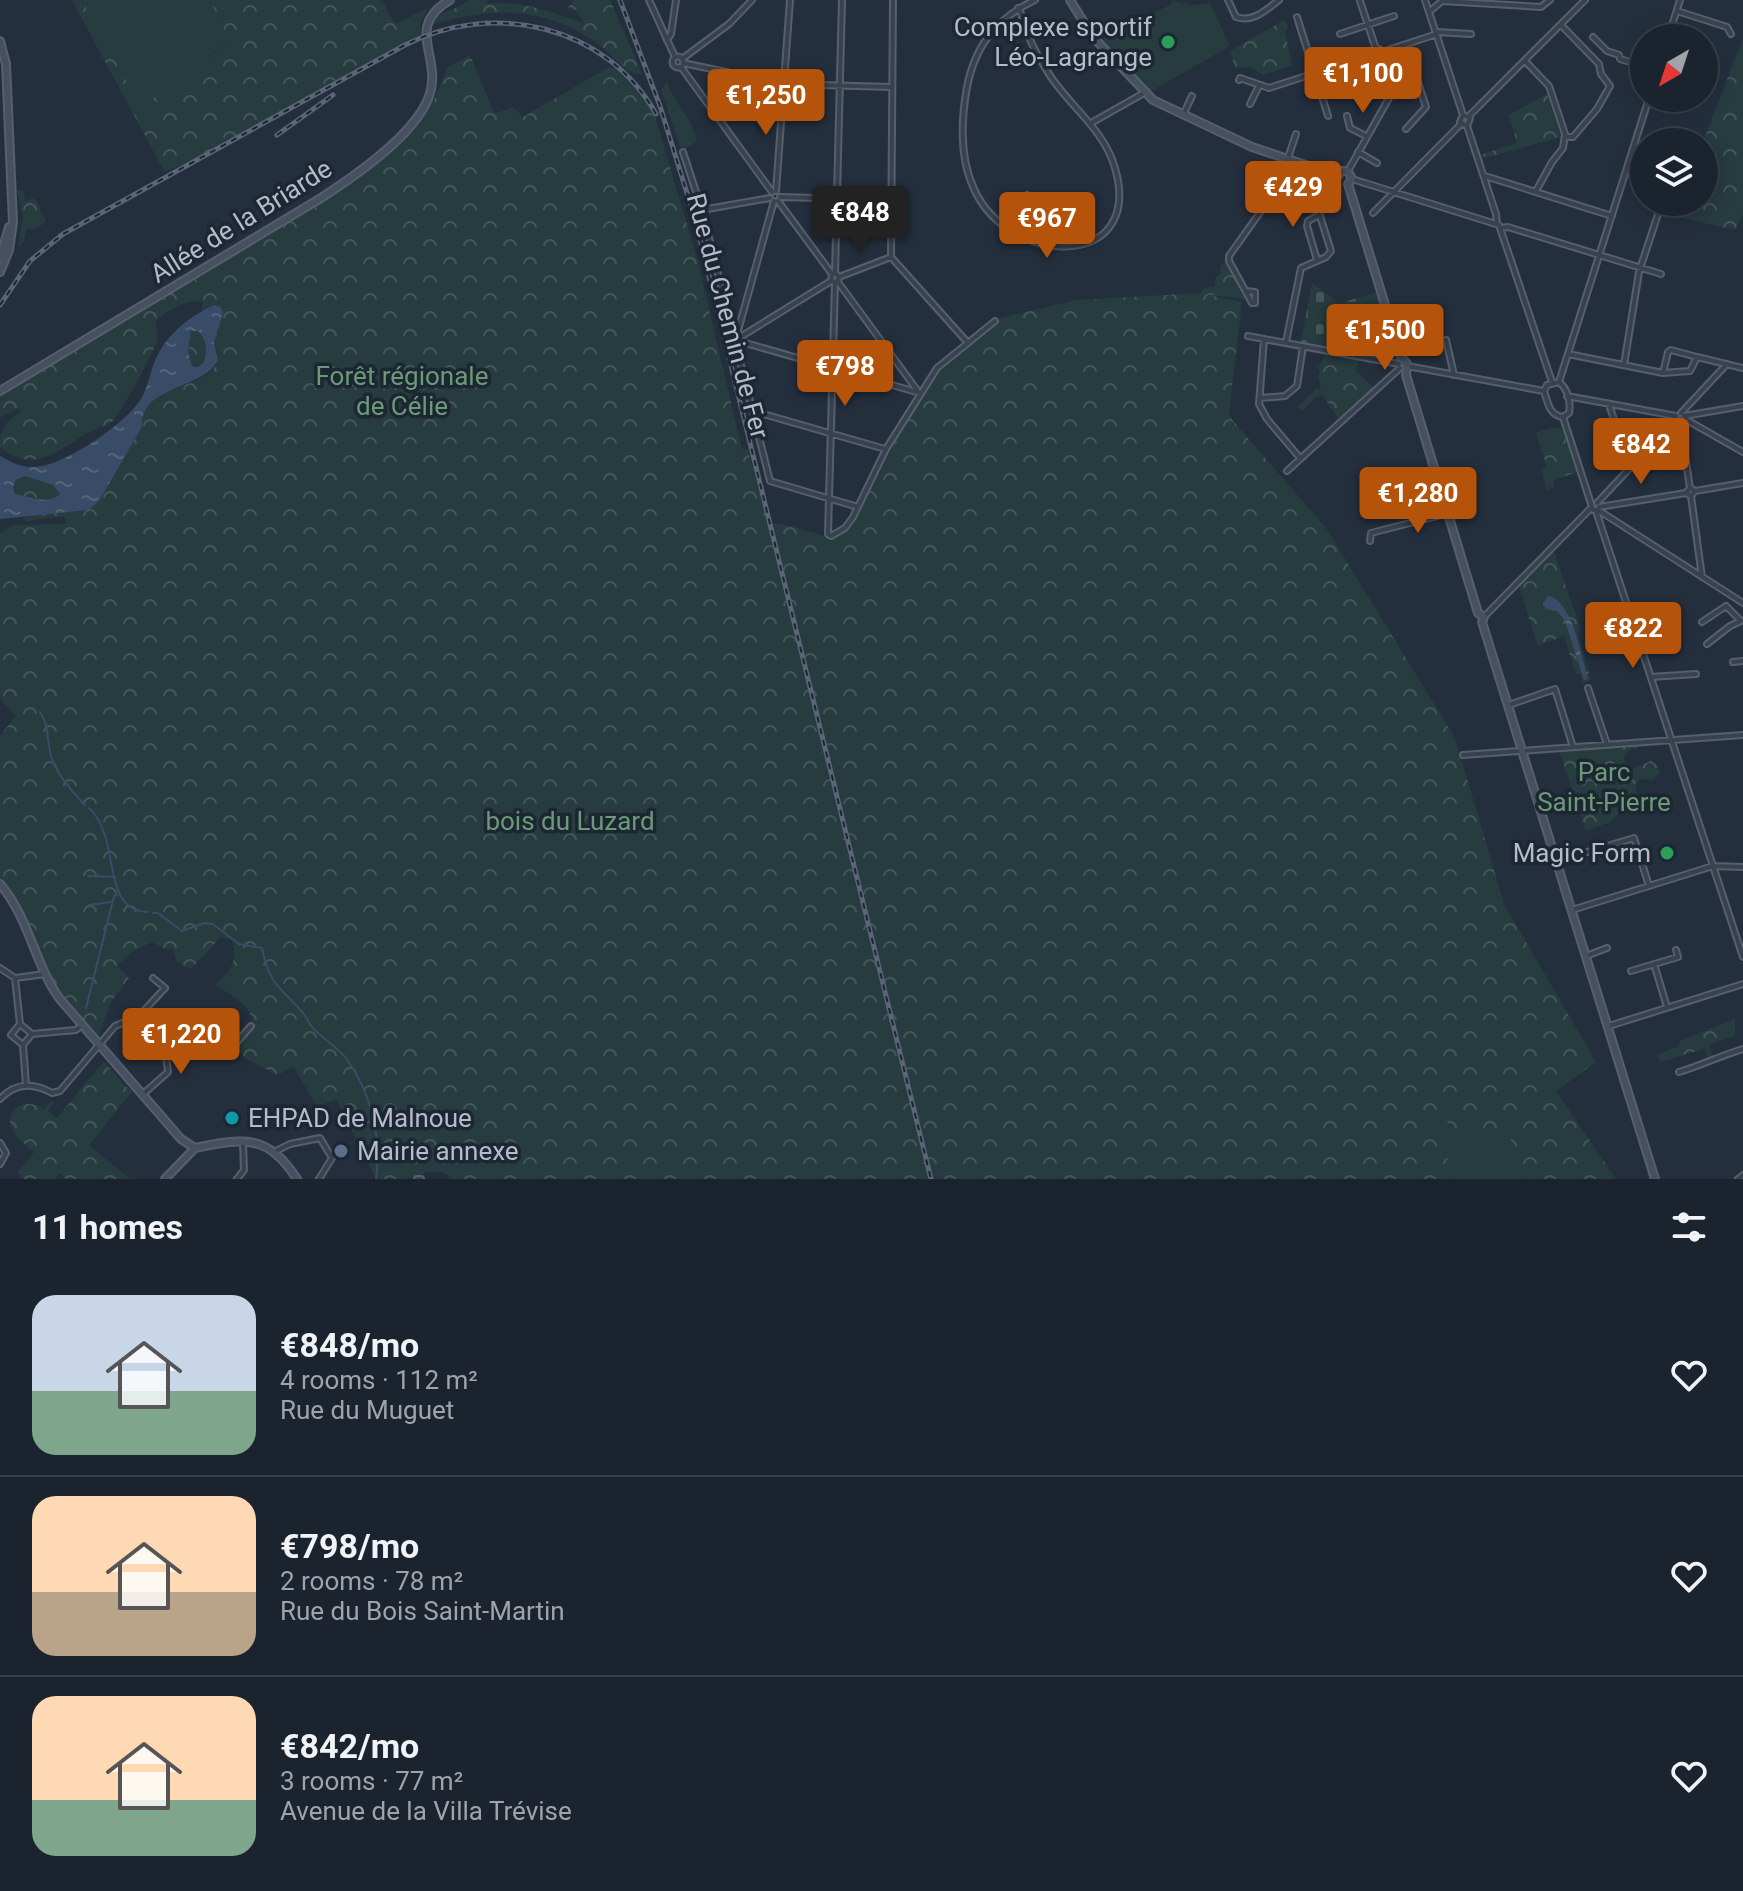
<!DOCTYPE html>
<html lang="en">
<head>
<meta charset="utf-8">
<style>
	body { margin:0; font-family:Roboto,sans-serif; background:#242b36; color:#f1f3f6; height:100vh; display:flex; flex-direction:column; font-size:30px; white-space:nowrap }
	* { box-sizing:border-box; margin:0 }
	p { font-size:26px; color:#a0a4aa }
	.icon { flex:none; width:44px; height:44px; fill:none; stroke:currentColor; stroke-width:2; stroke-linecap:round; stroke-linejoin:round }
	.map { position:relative; height:1179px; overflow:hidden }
	.details { display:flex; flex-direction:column; background:#1b232e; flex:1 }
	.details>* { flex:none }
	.needle { width:52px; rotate:219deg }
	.fabs { position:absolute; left:1630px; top:24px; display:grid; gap:16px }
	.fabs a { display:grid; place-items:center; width:88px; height:88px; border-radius:50%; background:#1b232e; box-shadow:0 4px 20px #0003,0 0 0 2px #39404a; font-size:40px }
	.price { position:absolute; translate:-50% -68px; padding:0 18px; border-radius:8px; background:#b45309; color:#fff; font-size:26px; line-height:52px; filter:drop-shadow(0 2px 4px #0008) }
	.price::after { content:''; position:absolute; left:50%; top:48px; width:24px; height:18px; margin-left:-12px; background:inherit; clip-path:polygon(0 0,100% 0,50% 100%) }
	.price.selected { background:#222; color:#fff }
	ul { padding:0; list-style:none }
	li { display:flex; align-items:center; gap:24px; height:200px; padding:0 32px }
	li+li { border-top:2px solid #39404a }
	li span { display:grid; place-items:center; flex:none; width:224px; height:160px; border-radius:24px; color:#555 }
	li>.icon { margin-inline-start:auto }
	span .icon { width:96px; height:96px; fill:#fffc; stroke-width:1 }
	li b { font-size:34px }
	h2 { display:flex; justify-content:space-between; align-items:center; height:96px; padding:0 32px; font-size:34px }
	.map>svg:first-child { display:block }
	.grass { fill:#263c3f }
	.forest { fill:url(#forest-crowns) }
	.cemetery { fill:url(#cemetery-stones) }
	.water { fill:url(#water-ripples); fill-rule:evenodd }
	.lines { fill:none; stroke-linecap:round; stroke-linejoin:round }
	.stream { stroke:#394c67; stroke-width:2 }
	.street-casing { stroke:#565f6c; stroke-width:8 }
	.secondary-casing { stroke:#565f6c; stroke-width:10 }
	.street { stroke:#38414e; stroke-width:4 }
	.secondary { stroke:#465061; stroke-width:6 }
	.rail-casing { stroke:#5a6575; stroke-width:5 }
	.rail { stroke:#1d2633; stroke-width:2; stroke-dasharray:6; stroke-linecap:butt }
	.leisure-dot { fill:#2e9e5b; stroke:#1d2633; stroke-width:3 }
	.culture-dot { fill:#0f9aa8; stroke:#1d2633; stroke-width:3 }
	.service-dot { fill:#5c6f8a; stroke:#1d2633; stroke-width:3 }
	.labels { text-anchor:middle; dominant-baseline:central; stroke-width:7; stroke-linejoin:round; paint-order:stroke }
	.poi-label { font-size:26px; fill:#b4bcc9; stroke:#1d2633; text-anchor:end }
	.street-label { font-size:26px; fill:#b4bcc9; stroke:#1d2633 }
	.park-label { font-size:26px; fill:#6b9a76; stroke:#1d2633 }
</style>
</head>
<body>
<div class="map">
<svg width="1743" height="1179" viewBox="0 0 1743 1179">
	<defs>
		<pattern id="forest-crowns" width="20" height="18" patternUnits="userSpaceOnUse" patternTransform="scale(2)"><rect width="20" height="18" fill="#263c3f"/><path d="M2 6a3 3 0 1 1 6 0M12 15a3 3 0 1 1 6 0" fill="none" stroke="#435659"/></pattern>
		<pattern id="cemetery-stones" width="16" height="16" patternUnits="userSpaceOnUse" patternTransform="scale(2)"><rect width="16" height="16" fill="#263c3f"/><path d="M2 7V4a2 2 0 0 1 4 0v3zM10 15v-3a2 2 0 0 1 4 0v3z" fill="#435659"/></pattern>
		<pattern id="water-ripples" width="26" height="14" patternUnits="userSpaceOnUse" patternTransform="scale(2)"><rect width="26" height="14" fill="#394c67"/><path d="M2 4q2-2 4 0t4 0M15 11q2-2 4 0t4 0" fill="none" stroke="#53647b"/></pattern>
	</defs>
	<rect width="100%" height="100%" fill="#242f3e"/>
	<path class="grass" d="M82 0H210L230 42 212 53 215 63 210 67 140 106Z
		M1172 0 1180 3 1183 1 1181 10 1185 2H1188V5L1208 4 1209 1 1230 46 1150 92 1102 38 1170 5Z
		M667 81C673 104 693 117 697 141L682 152 661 90Z
		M1439 1111 1494 1133 1512 1135 1510 1150 1524 1164 1526 1179H1451Z"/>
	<path class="forest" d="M72 0H82L140 105 210 67 215 62 212 54 230 42 210 0H382L395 24 428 8 420 24 421 33 417 36 191 162 164 171Z
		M469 0H487L486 4C522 0 552 12 585 24L576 10 567 9 574 0H610L641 71V75C623 72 612 54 597 43 542 5 491 7 431 25 444 7 453 13 469 0Z
		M1284 20 1288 27 1285 32 1292 65 1263 75 1251 67 1235 68 1230 51Z
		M1743 38V214L1735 230 1684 218 1688 202H1704L1703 142Z
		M470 55 493 111 497 113 513 107 523 117 609 67 611 69 616 66 644 97 656 120 697 258 742 449H748L767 523 782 524 832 538 847 528 858 512 894 438 938 368 961 349 976 341 1000 318 1078 300 1201 293 1202 289 1214 286 1216 277 1221 274 1220 266 1227 263 1244 299 1204 294 1242 302 1229 413 1233 421 1326 528 1455 738 1504 904 1596 1062 1556 1091 1616 1179H1526L1523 1164 1506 1163 1504 1154 1510 1150 1511 1135 1455 1132 1440 1113 1451 1179H450L447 1174C430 1167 419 1177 403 1179 394 1179 385 1179 376 1179L336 1099 317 1107 294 1067 277 1075 243 1057 239 1047 254 1027C251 1005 234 995 215 986 230 969 239 964 232 940L221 937 191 969 177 962 173 950 165 949 152 942 132 952 117 965 129 978 110 1003 99 1036C83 1019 63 1002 52 979 33 941 29 912 0 879V736L16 716 0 699V534L13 525 65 524 66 521 64 517 36 519 27 522 23 519 24 516 88 510 142 428C140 382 210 391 217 361 219 354 214 345 215 337 217 326 225 317 221 307L214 305 201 311 203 303 200 301C184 300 167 311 155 321 156 327 158 334 157 340 155 351 120 414 112 422 106 427 96 428 89 432 60 449 34 476 0 447 0 429 6 422 21 411L19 409 0 417V394L348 185 374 165 401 139 434 100 447 68Z
		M1547 94 1561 137 1481 159 1480 155 1517 143 1509 115Z
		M17 190 23 191 25 202 32 198 36 200 46 222 35 229H26L24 241 18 247 23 217Z
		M191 331H199C207 339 207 352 204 362L192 367 188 351Z
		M1327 352 1360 358 1355 370 1374 388 1339 420 1323 396 1315 397 1303 411 1299 409 1298 406 1315 390 1321 388 1318 376 1320 371 1318 368Z
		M1553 427 1563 429 1577 472 1554 480V487L1547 490 1541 470 1547 467 1536 433Z
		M25 476 53 485 60 494C48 505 30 497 15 494L13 487 16 480Z
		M1554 551 1581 630 1578 631 1591 680 1583 683 1580 673 1576 674 1564 636 1538 646 1519 587Z
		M1649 742V744L1631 749 1623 758 1628 767 1634 768 1651 761 1656 764 1660 772 1653 780 1640 779 1635 784 1641 806 1620 813 1610 822 1586 831 1559 750Z
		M1735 1019V1036L1709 1044 1713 1055 1707 1057 1704 1049 1660 1062 1657 1054 1678 1047 1680 1041Z
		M104 1061 126 1087 133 1090 89 1145 130 1179H66L60 1173 55 1179H24L17 1173 34 1152C26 1145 16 1138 12 1129 3 1106 28 1098 44 1109L51 1101 54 1103 48 1111 57 1118Z"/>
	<path class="cemetery" d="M1312 283 1340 303 1378 292 1397 351 1388 359 1301 342Z"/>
	<path class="water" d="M214 305 221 307 223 313 214 342 218 360C202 391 140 385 142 427L99 501 88 510 0 519V456C11 462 22 468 35 467 63 466 122 426 138 403 146 393 148 381 152 369 161 339 186 318 214 305ZM191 331H198C207 339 207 352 204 362L197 367 192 366 188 351ZM25 476 53 485 60 494C48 505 30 497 15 494L13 487 16 480Z
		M1548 596C1572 599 1582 658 1588 679L1584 680 1565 621 1557 611 1546 609 1543 603Z"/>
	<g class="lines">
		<path class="stream" d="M40 712C49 724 47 741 51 756 57 775 72 791 85 805
			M89 808C122 837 99 911 148 912
			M88 876 115 877
			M89 905 111 902
			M153 913H158L182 931 205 923 213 924 239 944 262 948C270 987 280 986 303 1013 307 1018 309 1024 313 1028 323 1039 336 1046 345 1057 371 1091 382 1137 376 1179
			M86 1008 114 896 117 895"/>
		<defs>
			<path id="street" d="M649 0 675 57
				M893 0 891 257 968 343
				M1228 0 1236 17C1253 23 1266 10 1279 0
				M1425 0 1463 115
				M1360 1 1376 49
				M1018 8C1024 17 1025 27 1029 37 1034 50 1042 63 1049 74 1070 107 1104 129 1115 168 1145 271 1009 267 974 189 960 159 961 124 966 93 973 48 995 19 1035 0
				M1677 11 1727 27 1731 34
				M1429 12 1442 1 1541 7 1550 0
				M1297 17 1328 116
				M1561 25 1599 64 1601 74 1610 86 1597 109 1573 137H1565
				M1436 32 1471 34
				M1340 34 1394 16
				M1593 37 1607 51 1619 55 1620 59 1644 66
				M1668 38 1680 0
				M667 40 671 34 676 0
				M1371.5 54a5.5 5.5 0 1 1 11 0a5.5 5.5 0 1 1-11 0Z
				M1382 52 1437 34
				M672.5 62a5.5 5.5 0 1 1 11 0a5.5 5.5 0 1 1-11 0Z
				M682 59 729 24 752 0
				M1704 60H1705
				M1525 61 1549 86 1565 134 1563 148 1552 162 1536 191
				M683 63 784 84 892 87
				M681 67 772 192
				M1239 80 1240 78 1269 88 1371 55
				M1388 86 1416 76 1426 107 1406 129
				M1250 104 1259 86
				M1183 115 1192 96
				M1347 116 1350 128 1366 136
				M1469 116 1585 0
				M1091 123 1144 93
				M1467 126 1460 122 1463 115 1470 118 1467 126 1496 214 1497 224
				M683 152 702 210 770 481 858 507
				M1358 152 1377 163
				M1288 158 1296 134
				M1348 171 1389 98 1390 93 1379 60
				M1485 176 1612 216
				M1352 179 1499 225 1552 382
				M776 191 790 0
				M780 197 892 200
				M778 201 832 274 831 281 838 282 839 277 835 273 842 0
				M702 210 770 198
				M1373 213 1461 124
				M1002 225 1020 200 1027 195
				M1501 228 1508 227 1661 274
				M1317 260 1307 226 1308 221 1319 215
				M839 277 891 257
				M838 282 917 390
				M835 283 828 534 831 536 845 528 853 517 886 449 937 368 995 321
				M1246 291 1255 292V303H1252L1229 261V256L1296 162
				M1248 336 1399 364
				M736 338 774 201
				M737 339 831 281
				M1264 339 1259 404 1267 419 1300 458
				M735 340 920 393
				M1446 340 1454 375
				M1286 342 1301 268 1326 257 1331 251 1315 200 1323 172
				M1568 354 1663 373 1690 371 1697 357 1671 350 1668 352 1663 373
				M1697 357 1743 368
				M1624 365 1639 272 1662 202
				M1407 366 1544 391
				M1559 382 1649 98
				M1559 382 1547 385 1544 391C1548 403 1549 415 1563 417
				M1559 382C1568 389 1571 403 1569 413L1563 417
				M1567 396 1676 416
				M1260 398 1285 396 1297 386 1303 346
				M1609 404 1629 468
				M753 411 885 449
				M1681 413 1727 364
				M1684 416 1743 406
				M1563 417 1593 510H1598L1743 603
				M1685 419 1743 452
				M1680 422 1690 488
				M1287 471 1400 368
				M1695 491 1743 483
				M1691 496 1702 577
				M1597 503 1676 419
				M1599 507 1686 493 1691 496 1695 491 1690 488 1686 493
				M1596 511 1743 957
				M1370 541 1371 533 1449 513
				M1484 617 1591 508
				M1702 622 1726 606 1741 621 1730 626 1707 644
				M1733 662 1743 661
				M1651 677 1696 674
				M1588 688 1607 744
				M1509 705 1555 689 1573 747
				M1463 755 1743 735
				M1557 861 1634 838 1649 886
				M1572 910 1713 866 1743 867
				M1586 956 1607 948
				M1654 964 1667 1007
				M0 968 15 978 45 974
				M1631 971 1678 957 1676 950
				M15 978 20 1024
				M20 1024 32 1034 23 1045 11 1035Z
				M1609 1026 1743 984
				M32 1034 76 1030 82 1025
				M23 1045 26 1085
				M1679 1072C1702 1065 1720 1056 1743 1049
				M142 1095 168 1072 166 1056 195 1015 233 1043 237 1042 251 1026
				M0 1099C15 1083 33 1082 52 1093L60 1091 115 1026 139 1016 165 988 153 978
				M0 1143 6 1153 0 1164
				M276 1151 290 1144 320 1138 332 1158 319 1179
				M237 1179 244 1170 243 1142
				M417 1179H421
				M1738 1179 1743 1175"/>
			<path id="secondary" d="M1070 0 1093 37 1153 100 1252 147 1338 176
				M0 41 6 64 13 222 9 250 0 272
				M1338 176 1341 171H1348L1352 179 1348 184
				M1348 184 1401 357 1407 364 1406 375 1478 613 1484 617 1482 622 1655 1179
				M0 258 9 227
				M0 391 321 198C355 176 412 137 428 99 445 58 402 28 450 0
				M0 884C29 918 34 962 59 998L181 1139 195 1148
				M195 1148C244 1138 268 1134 297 1179
				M165 1179 195 1148"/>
		</defs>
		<use href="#street" class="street-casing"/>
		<use href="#secondary" class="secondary-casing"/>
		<use href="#street" class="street"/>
		<use href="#secondary" class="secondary"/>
		<defs>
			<path id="rail" d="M620 0 660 106 695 219 931 1179
				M277 135 333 95
				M0 305 30 261 63 234 405 45C494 0 606 25 656 114"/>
		</defs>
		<use href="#rail" class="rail-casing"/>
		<use href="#rail" class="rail"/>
	</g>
	<g class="leisure-dot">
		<circle cx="1168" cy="42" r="8"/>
		<circle cx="1667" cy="853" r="8"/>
	</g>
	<circle class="culture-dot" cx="232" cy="1118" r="8"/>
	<circle class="service-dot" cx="341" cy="1151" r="8"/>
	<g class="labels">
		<g class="poi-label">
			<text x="1152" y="27">Complexe sportif<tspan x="1152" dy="30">Léo-Lagrange</tspan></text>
			<text x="1651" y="853">Magic Form</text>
			<text x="248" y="1118" text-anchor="start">EHPAD de Malnoue</text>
			<text x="357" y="1151" text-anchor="start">Mairie annexe</text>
		</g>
		<g class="street-label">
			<text transform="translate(241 221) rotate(-32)">Allée de la Briarde</text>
			<text transform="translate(728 316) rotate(75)">Rue du Chemin de Fer</text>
		</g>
		<g class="park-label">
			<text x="402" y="376">Forêt régionale<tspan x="402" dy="30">de Célie</tspan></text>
			<text x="1604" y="772">Parc<tspan x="1604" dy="30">Saint-Pierre</tspan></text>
			<text x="570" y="821">bois du Luzard</text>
		</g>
	</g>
</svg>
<div class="fabs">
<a><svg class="needle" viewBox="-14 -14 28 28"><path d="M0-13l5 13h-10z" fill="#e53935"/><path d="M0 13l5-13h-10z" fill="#a0a4aa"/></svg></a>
<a><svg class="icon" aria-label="layers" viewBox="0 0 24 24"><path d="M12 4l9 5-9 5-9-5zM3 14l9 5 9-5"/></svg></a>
</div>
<b class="price" style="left:1363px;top:115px">€1,100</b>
<b class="price" style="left:766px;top:137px">€1,250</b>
<b class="price" style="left:1293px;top:229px">€429</b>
<b class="price selected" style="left:860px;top:254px">€848</b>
<b class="price" style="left:1047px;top:260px">€967</b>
<b class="price" style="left:1385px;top:372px">€1,500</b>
<b class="price" style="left:845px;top:408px">€798</b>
<b class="price" style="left:1641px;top:486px">€842</b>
<b class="price" style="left:1418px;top:535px">€1,280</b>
<b class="price" style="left:1633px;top:670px">€822</b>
<b class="price" style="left:181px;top:1076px">€1,220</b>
</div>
<section class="details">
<h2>11 homes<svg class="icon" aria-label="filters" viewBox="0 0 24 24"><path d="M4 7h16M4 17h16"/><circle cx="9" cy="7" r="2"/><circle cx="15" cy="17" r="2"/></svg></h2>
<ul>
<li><span style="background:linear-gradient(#c9d6e8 60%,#7fa58c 0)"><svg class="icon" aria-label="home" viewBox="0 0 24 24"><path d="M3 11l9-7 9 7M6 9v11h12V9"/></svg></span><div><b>€848/mo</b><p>4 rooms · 112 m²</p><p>Rue du Muguet</p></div><svg class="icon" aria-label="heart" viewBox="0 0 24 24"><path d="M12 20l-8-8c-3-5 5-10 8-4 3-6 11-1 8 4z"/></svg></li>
<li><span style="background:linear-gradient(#ffd9b3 60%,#b9a48a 0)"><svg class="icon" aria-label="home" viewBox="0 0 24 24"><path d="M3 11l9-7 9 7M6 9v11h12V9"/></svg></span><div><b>€798/mo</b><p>2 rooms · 78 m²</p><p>Rue du Bois Saint-Martin</p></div><svg class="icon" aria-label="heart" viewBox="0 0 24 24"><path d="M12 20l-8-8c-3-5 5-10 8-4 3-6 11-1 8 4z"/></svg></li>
<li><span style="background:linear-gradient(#ffd9b3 65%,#7fa58c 0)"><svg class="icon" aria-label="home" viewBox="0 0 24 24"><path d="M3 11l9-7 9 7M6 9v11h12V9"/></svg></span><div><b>€842/mo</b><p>3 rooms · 77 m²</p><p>Avenue de la Villa Trévise</p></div><svg class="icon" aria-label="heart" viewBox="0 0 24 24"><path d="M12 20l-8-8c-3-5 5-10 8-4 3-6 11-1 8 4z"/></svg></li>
</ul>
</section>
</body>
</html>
